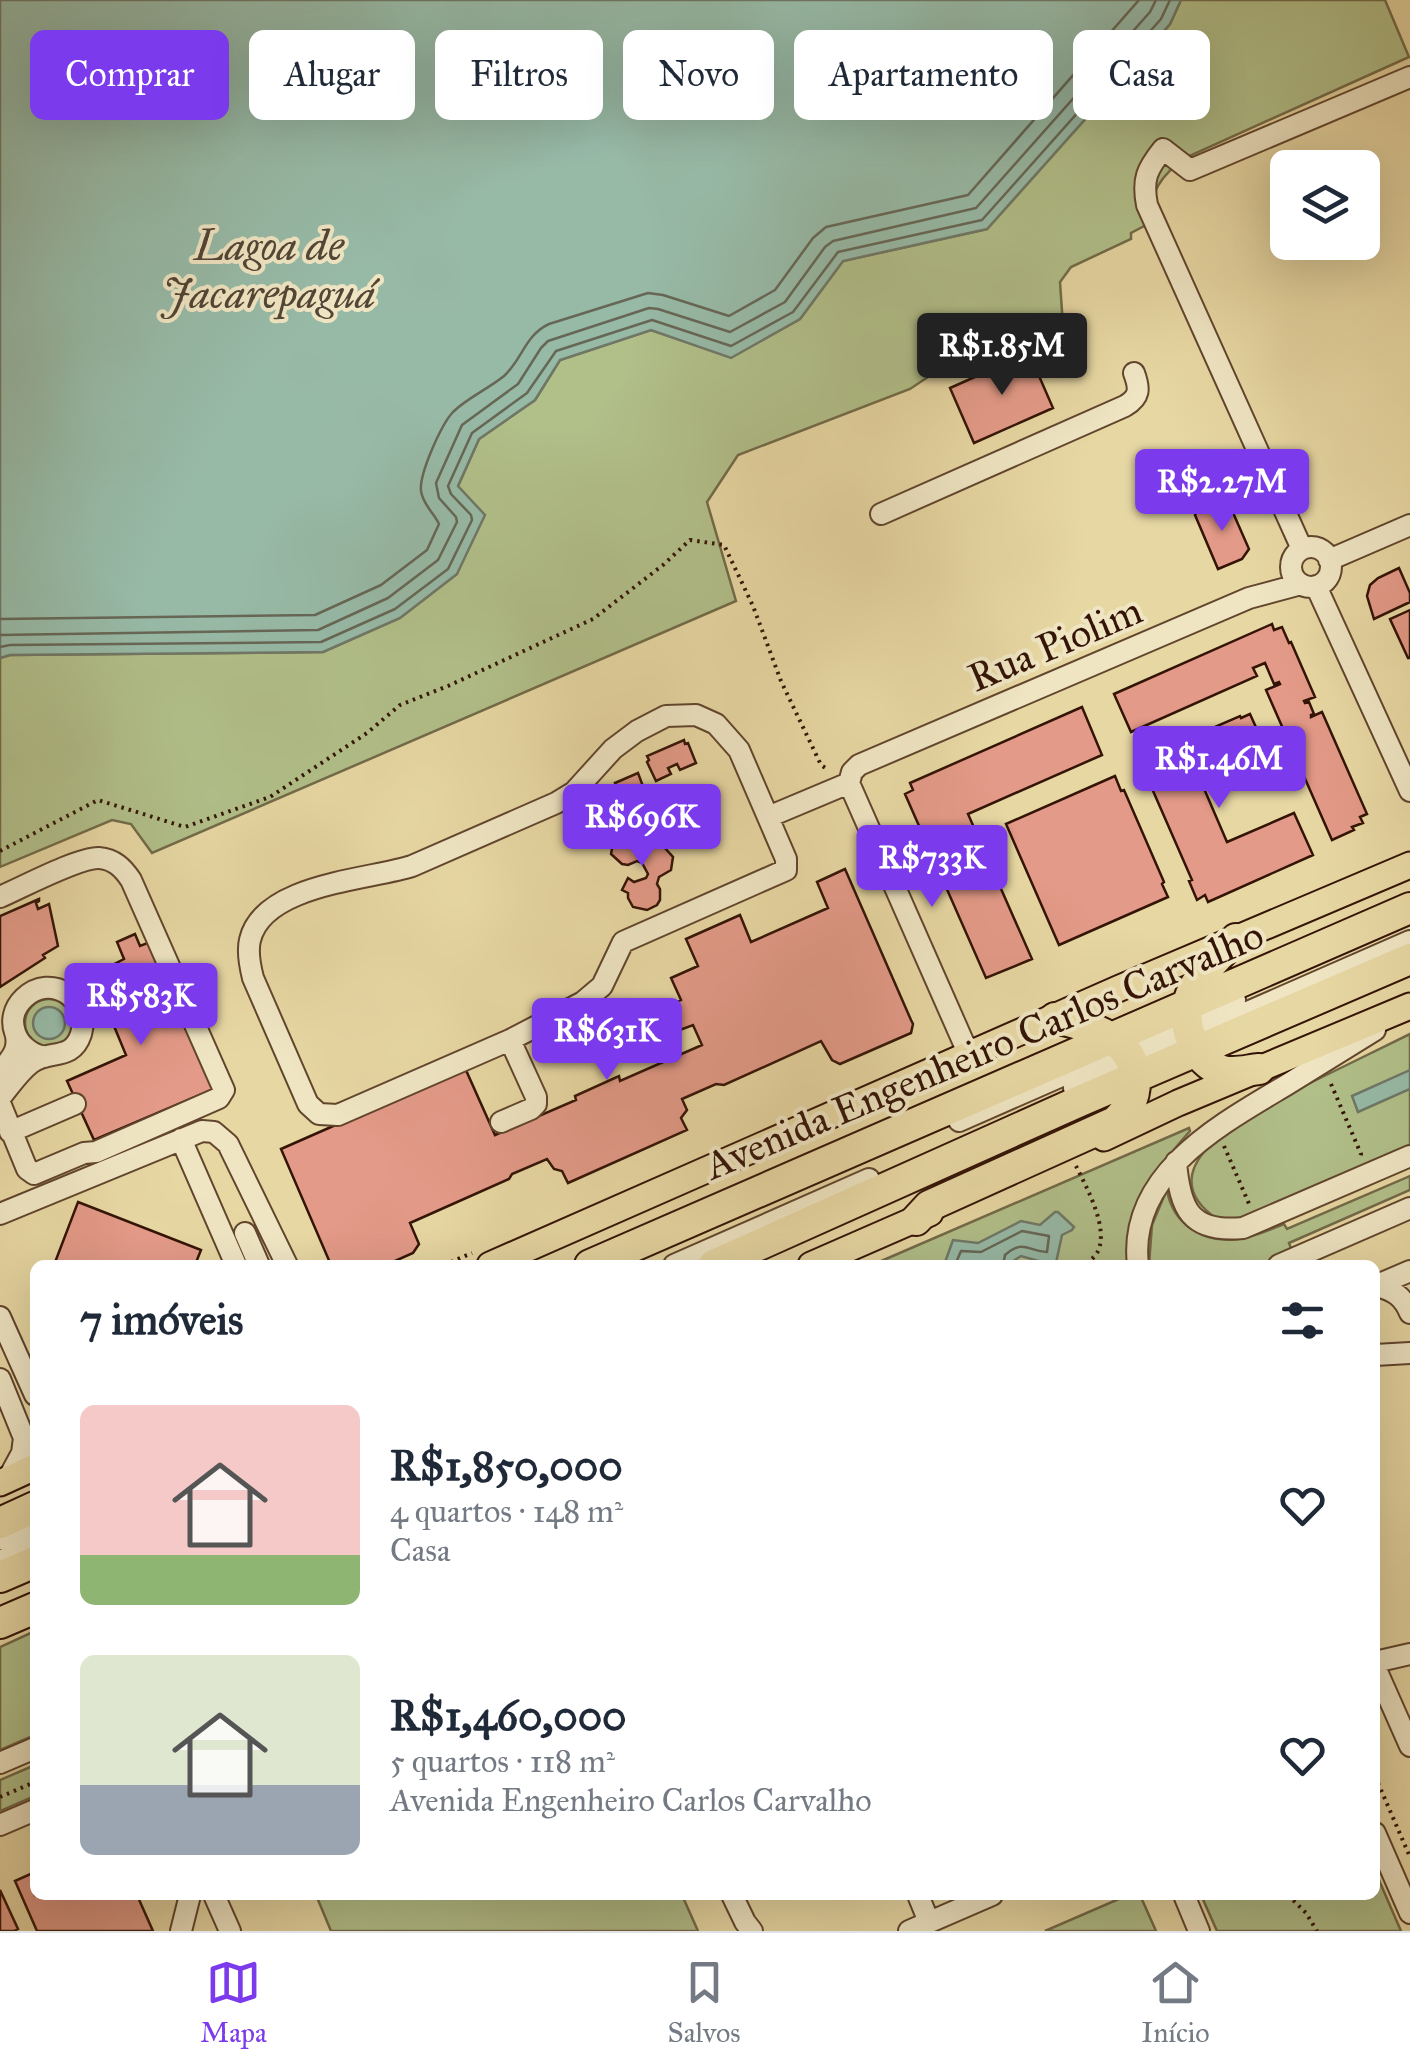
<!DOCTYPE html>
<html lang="pt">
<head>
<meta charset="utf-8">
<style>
	body { margin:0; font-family:"IM FELL Great Primer",serif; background:#f6f6f7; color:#1f2937; height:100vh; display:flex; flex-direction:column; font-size:38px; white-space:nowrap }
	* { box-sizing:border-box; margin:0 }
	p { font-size:32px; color:#747a83 }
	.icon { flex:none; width:55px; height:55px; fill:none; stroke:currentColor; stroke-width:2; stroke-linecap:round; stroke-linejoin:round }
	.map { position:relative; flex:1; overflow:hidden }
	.details { position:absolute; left:30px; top:1260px; width:1350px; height:640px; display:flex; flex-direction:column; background:#fff; border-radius:15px; box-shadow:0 10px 40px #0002 }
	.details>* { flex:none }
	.guide { position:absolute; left:30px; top:30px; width:1350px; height:90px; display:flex; gap:20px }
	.tools { position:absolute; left:1270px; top:150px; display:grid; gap:20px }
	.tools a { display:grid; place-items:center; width:110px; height:110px; border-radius:15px; background:#fff; box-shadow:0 10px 40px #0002; font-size:50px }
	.price { position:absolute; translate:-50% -85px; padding:0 22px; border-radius:10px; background:#7c3aed; color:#fff; font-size:32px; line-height:65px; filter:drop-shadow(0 2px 5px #0008) }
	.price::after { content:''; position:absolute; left:50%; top:60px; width:30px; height:22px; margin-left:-15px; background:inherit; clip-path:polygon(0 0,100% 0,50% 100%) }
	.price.current { background:#222; color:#fff }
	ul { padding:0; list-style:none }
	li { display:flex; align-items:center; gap:30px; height:250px; padding:0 50px }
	li span { display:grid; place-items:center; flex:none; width:280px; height:200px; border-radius:15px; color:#555 }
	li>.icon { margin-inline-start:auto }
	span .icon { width:120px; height:120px; fill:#fffc; stroke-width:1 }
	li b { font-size:42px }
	h2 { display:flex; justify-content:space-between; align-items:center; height:120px; padding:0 50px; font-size:42px }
	.tag { padding:0 35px; border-radius:15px; background:#fff; box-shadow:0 10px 40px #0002; font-size:35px; line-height:90px }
	.tag.current { background:#7c3aed; color:#fff }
	.dock { display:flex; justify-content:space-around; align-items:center; height:140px; border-top:2px solid #e0e1e3; background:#fff; font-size:28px; color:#747a83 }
	.dock a { display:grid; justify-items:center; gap:5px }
	.dock .current { color:#7c3aed }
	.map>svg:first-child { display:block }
	.green { fill:#b1bf89; stroke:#726a48; stroke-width:2.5 }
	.water { fill:#97baa7; stroke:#6f7867; stroke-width:2.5 }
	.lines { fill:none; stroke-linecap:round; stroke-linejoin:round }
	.shore { stroke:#666756; stroke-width:2.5 }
	.building { fill:#e39a88; stroke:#341406; stroke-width:2.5 }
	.minor-casing { stroke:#61452d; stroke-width:24 }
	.major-casing { stroke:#341406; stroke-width:29 }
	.highway-casing { stroke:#341406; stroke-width:34 }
	.path { stroke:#341406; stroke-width:4; stroke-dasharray:2.5 5; stroke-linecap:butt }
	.minor { stroke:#efe5c3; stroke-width:20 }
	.major { stroke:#e7d7a3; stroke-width:25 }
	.highway { stroke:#e7d7a3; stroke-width:30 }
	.labels { text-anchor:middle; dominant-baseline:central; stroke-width:8; stroke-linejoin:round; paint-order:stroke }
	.street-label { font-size:40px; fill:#341406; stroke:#efe5c3 }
	.water-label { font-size:42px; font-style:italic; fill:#524636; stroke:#efe5c3 }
</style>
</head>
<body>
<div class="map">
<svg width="1410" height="1931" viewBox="0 0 1410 1931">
	<rect width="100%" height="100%" fill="#e7d7a3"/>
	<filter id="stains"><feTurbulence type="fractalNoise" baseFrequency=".002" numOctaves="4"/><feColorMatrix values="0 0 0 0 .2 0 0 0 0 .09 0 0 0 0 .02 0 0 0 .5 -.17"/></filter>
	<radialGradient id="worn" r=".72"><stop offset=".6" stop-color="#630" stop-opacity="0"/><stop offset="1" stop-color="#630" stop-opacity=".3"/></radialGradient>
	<path class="green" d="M1181 0H1385L1409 57 1187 157C1159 176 1151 192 1148 224L1131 233V239L1071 267 1060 282 1063 326 1026 341 994 319 946 340 932 353 934 373 910 389 738 455 707 502 736 601 152 853 131 824 112 820 0 867V658L10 655 323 652 400 618 457 574 458 486 479 439 535 400 560 360 651 330 731 357 800 319 843 261 987 229 1170 24Z
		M25 1023a24 24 0 1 1 48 0a24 24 0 1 1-48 0Z
		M1410 1034V1145L1241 1219H1217C1136 1163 1270 1103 1312 1082 1345 1066 1377 1050 1410 1034Z
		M1189 1128 1190 1131C1154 1171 1129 1209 1127 1265H872Z
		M1410 1176V1190L1289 1243 1292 1251 1259 1265H1149L1152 1225 1167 1189C1172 1224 1204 1244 1238 1239 1254 1237 1269 1230 1284 1224L1287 1229Z
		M35 1631V1735L0 1750V1647Z
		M35 1765V1796L0 1811V1780Z
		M1375 1871 1401 1931H1217L1201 1895H1375Z
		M316 1895H682L698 1931H331Z
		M1128 1895H1140L1156 1931H1045Z"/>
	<path class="water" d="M0 0H1181L1170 24 987 229 843 261 800 319 731 358 651 330 560 360 535 400 479 439 458 486 485 515 457 574 400 618 323 652 10 655 0 658Z
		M33 1023a16 16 0 1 1 32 0a16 16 0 1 1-32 0Z
		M1410 1070V1089L1358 1112 1352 1096Z
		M1055 1212H1058L1074 1227 1072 1230 1062 1235 1056 1263 1049 1264 1021 1256 1007 1265H944L953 1240 978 1243 1021 1221 1040 1225Z"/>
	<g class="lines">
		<path class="shore" d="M0 619 315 615 381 585 427 550 439 524C434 513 423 505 421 491 419 474 441 425 453 412 467 398 488 389 504 376 522 360 525 335 549 324L648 293 663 295 729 316 775 290 813 238 826 227 968 195 1139 0
			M0 635 318 630 388 598 438 560 457 522 456 517 439 498 436 483 462 425 518 384 541 348 548 341 649 308 658 309 730 332 785 302 825 247 833 241 976 208 1150 12 1156 0
			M0 647 10 645 321 642 395 609 448 569 472 520 471 515 451 494 448 486 472 433 527 393 556 351 652 320 731 346 793 312 838 252 982 220 1161 19 1170 0
			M955 1265 961 1251 981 1252 1022 1231 1049 1236 1047 1252C1028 1251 1023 1239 1005 1255L1003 1265"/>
	</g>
	<path class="building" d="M1029 353 1053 408 974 443 950 388Z
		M1227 499 1249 549 1242 559 1218 569 1195 515 1197 511Z
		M1399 568 1410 593V602L1374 619 1367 596 1370 585 1378 578Z
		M1410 610V658H1408L1390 619Z
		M1272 624 1274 630 1282 627 1289 643 1291 642 1315 697 1304 701 1305 703 1309 702 1314 714 1311 715V717L1322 712 1367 814 1360 817 1363 823 1352 827 1354 830 1332 840 1266 690 1280 684 1279 682 1274 684 1265 663 1253 668 1257 676 1131 732 1114 694Z
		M1082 707 1102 755 968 814 1032 959 986 978 905 794 913 790 910 783Z
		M1250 714 1268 754 1202 784 1227 842 1294 813 1313 855 1208 902 1205 895 1197 900 1189 881 1192 880 1150 784 1148 785 1139 767 1146 764 1143 758 1240 716 1241 718Z
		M684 740 685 744 688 743 696 763 680 770 677 764 668 768 671 774 656 781 647 762 649 760 647 756Z
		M638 773 653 813 632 822 615 783Z
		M1115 776 1121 791 1124 790 1164 882 1162 884 1168 897 1059 945 1006 824Z
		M624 833H629L639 838 643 848 664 847 673 857 671 870 659 877 657 884 660 889V900L657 905 647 910 633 907 628 898V893L622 890 628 878 634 882 646 878 648 874 642 863 637 861 628 865 622 864 611 854 614 838Z
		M845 869 911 1020 913 1024 911 1033 840 1064 832 1060 821 1041 724 1085 716 1084 682 1099 687 1110 681 1118 687 1130 568 1183 562 1171 554 1169 547 1159 512 1174 509 1179 410 1223 419 1244 413 1253 386 1265H331L281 1149 465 1068 495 1135 576 1100 575 1096 619 1076 620 1081 702 1045 693 1025 680 1030 669 1006 681 1000 671 978 698 966 686 939 740 915 751 942 828 908 817 882Z
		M39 899V901L36 903 38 909 49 904 58 946 43 955 45 958 0 987V916Z
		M135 934 140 946 150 942 214 1089 94 1140 67 1081 126 1055 109 1014 99 972 124 959 117 942Z
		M78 1202 201 1250 195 1265H54Z
		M35 1872V1895H137L153 1931H37L15 1881Z
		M0 1890 18 1929 14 1931H0Z"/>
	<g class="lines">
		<defs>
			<path id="minor" d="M881 514 1125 406C1140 397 1140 389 1134 373
				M1291 567a20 20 0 1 1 40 0a20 20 0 1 1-40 0Z
				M1302 549 1147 205C1142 179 1147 169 1163 149L1190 170 1410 77
				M1329 560 1410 525
				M1316 586 1410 791
				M696 715 716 724 739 750 786 859V870L623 942 602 986 583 1002 510 1040 338 1115 319 1114 308 1104 253 978C250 966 247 952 250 940 263 884 368 880 412 866L556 803 574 792 613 749 637 731 666 716Z
				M849 783 852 772 859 765 1249 598 1301 584
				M849 783 969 1055
				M768 817 849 783
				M0 897C21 888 79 857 99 858 114 859 123 868 131 880L224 1090 219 1098 96 1152 84 1153 34 1174 27 1169 0 1103
				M0 1072C9 1060 19 1052 16 1036
				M1074 1088 1410 941
				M0 1098C10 1086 19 1072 31 1063 48 1049 72 1062 81 1034 91 999 51 972 24 998 2 1019 16 1051 44 1057
				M959 1121 1235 1000
				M501 1122 531 1109 536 1104V1097L510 1040
				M10 1132 75 1104
				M181 1139 236 1265
				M1176 1162C1180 1209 1190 1233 1243 1228L1410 1156
				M0 1214 202 1131 214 1132 228 1144 287 1265
				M245 1233 259 1265
				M674 1265 869 1179
				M1138 1265C1127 1173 1223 1123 1288 1084 1317 1066 1346 1048 1375 1030
				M1279 1265 1410 1208
				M1375 1286 1410 1271
				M1377 1286C1394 1291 1403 1296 1410 1313
				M0 1317 35 1395
				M1375 1355 1410 1353
				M0 1379 24 1438 22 1453 8 1479
				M0 1539 35 1524
				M0 1561 35 1545
				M1375 1662 1410 1654
				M1375 1667 1410 1746
				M0 1763 35 1748
				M0 1825 35 1810
				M1375 1833 1410 1913
				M214 1895 230 1931
				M732 1895 745 1922 752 1931
				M918 1895 929 1922
				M1184 1895 1199 1931
				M181 1931 190 1895
				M909 1931 992 1895"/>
			<path id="major" d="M1104 1138 1178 1103 1410 1006
				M490 1265 1120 988 1410 865
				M811 1265 930 1213
				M0 1483 35 1467"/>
			<path id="highway" d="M1236 939C1217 957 1195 977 1188 1003 1182 1026 1196 1062 1220 1070 1232 1075 1247 1070 1259 1069
				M916 1220 929 1206 1115 1122C1128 1110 1135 1100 1135 1081 1137 1039 1088 1025 1055 1018
				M590 1265 1410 908
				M714 1265 1080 1101 1410 959
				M0 1523 35 1507
				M0 1577 35 1562
				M0 1623 35 1608"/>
		</defs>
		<use href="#minor" class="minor-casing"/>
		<use href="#major" class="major-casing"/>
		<use href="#highway" class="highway-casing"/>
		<path class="path" d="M0 851 98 800 185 827 270 797 367 733 400 705 448 686 593 619 663 565 690 540 724 545 753 606 781 681 821 765 827 769
			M1331 1084 1361 1154 1360 1158
			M1224 1146 1250 1206
			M1076 1166C1087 1188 1110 1230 1097 1253 1094 1258 1089 1261 1085 1265
			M444 1265 472 1253
			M1375 1776 1410 1857
			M0 1797 35 1782
			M1288 1895 1306 1913 1317 1931"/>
		<use href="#minor" class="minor"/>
		<use href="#major" class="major"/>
		<use href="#highway" class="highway"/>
	</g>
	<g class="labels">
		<g class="street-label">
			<text transform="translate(1055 644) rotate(-23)">Rua Piolim</text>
			<text transform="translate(984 1050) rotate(-23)">Avenida Engenheiro Carlos Carvalho</text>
		</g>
		<g class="water-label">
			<text x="269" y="246">Lagoa de<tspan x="269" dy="48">Jacarepaguá</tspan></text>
		</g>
	</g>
	<rect width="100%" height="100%" filter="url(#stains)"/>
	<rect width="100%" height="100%" fill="url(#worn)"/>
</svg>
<div class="tools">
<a><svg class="icon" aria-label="layers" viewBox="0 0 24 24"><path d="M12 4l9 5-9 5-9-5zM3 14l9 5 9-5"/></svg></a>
</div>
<b class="price current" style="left:1002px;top:398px">R$1.85M</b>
<b class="price" style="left:1222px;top:534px">R$2.27M</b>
<b class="price" style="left:1219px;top:811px">R$1.46M</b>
<b class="price" style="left:642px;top:869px">R$696K</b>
<b class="price" style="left:932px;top:910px">R$733K</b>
<b class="price" style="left:141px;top:1048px">R$583K</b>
<b class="price" style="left:607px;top:1083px">R$631K</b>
<div class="guide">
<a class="tag current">Comprar</a>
<a class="tag">Alugar</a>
<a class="tag">Filtros</a>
<a class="tag">Novo</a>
<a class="tag">Apartamento</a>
<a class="tag">Casa</a>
</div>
<section class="details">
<h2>7 imóveis<svg class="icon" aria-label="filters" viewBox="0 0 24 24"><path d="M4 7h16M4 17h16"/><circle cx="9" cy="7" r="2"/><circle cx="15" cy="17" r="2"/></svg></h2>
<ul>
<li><span style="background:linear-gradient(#f6c9c9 75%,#8fb573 0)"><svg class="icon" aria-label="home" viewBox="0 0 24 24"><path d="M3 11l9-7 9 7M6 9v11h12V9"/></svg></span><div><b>R$1,850,000</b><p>4 quartos · 148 m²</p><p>Casa</p></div><svg class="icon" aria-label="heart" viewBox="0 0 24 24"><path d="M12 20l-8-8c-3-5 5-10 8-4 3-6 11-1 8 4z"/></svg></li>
<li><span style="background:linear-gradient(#dfe7d0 65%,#9aa5b1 0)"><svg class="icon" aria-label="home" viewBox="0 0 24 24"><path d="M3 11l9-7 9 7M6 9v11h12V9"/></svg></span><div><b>R$1,460,000</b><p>5 quartos · 118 m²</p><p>Avenida Engenheiro Carlos Carvalho</p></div><svg class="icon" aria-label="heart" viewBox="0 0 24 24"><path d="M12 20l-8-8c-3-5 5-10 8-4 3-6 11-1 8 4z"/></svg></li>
</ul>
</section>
</div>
<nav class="dock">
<a class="current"><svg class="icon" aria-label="map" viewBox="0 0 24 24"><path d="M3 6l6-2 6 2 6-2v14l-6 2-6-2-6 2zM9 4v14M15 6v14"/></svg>Mapa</a>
<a><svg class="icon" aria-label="saved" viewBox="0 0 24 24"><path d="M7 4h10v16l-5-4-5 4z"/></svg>Salvos</a>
<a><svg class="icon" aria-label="home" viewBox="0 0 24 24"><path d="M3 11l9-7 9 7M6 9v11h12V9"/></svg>Início</a>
</nav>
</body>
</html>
